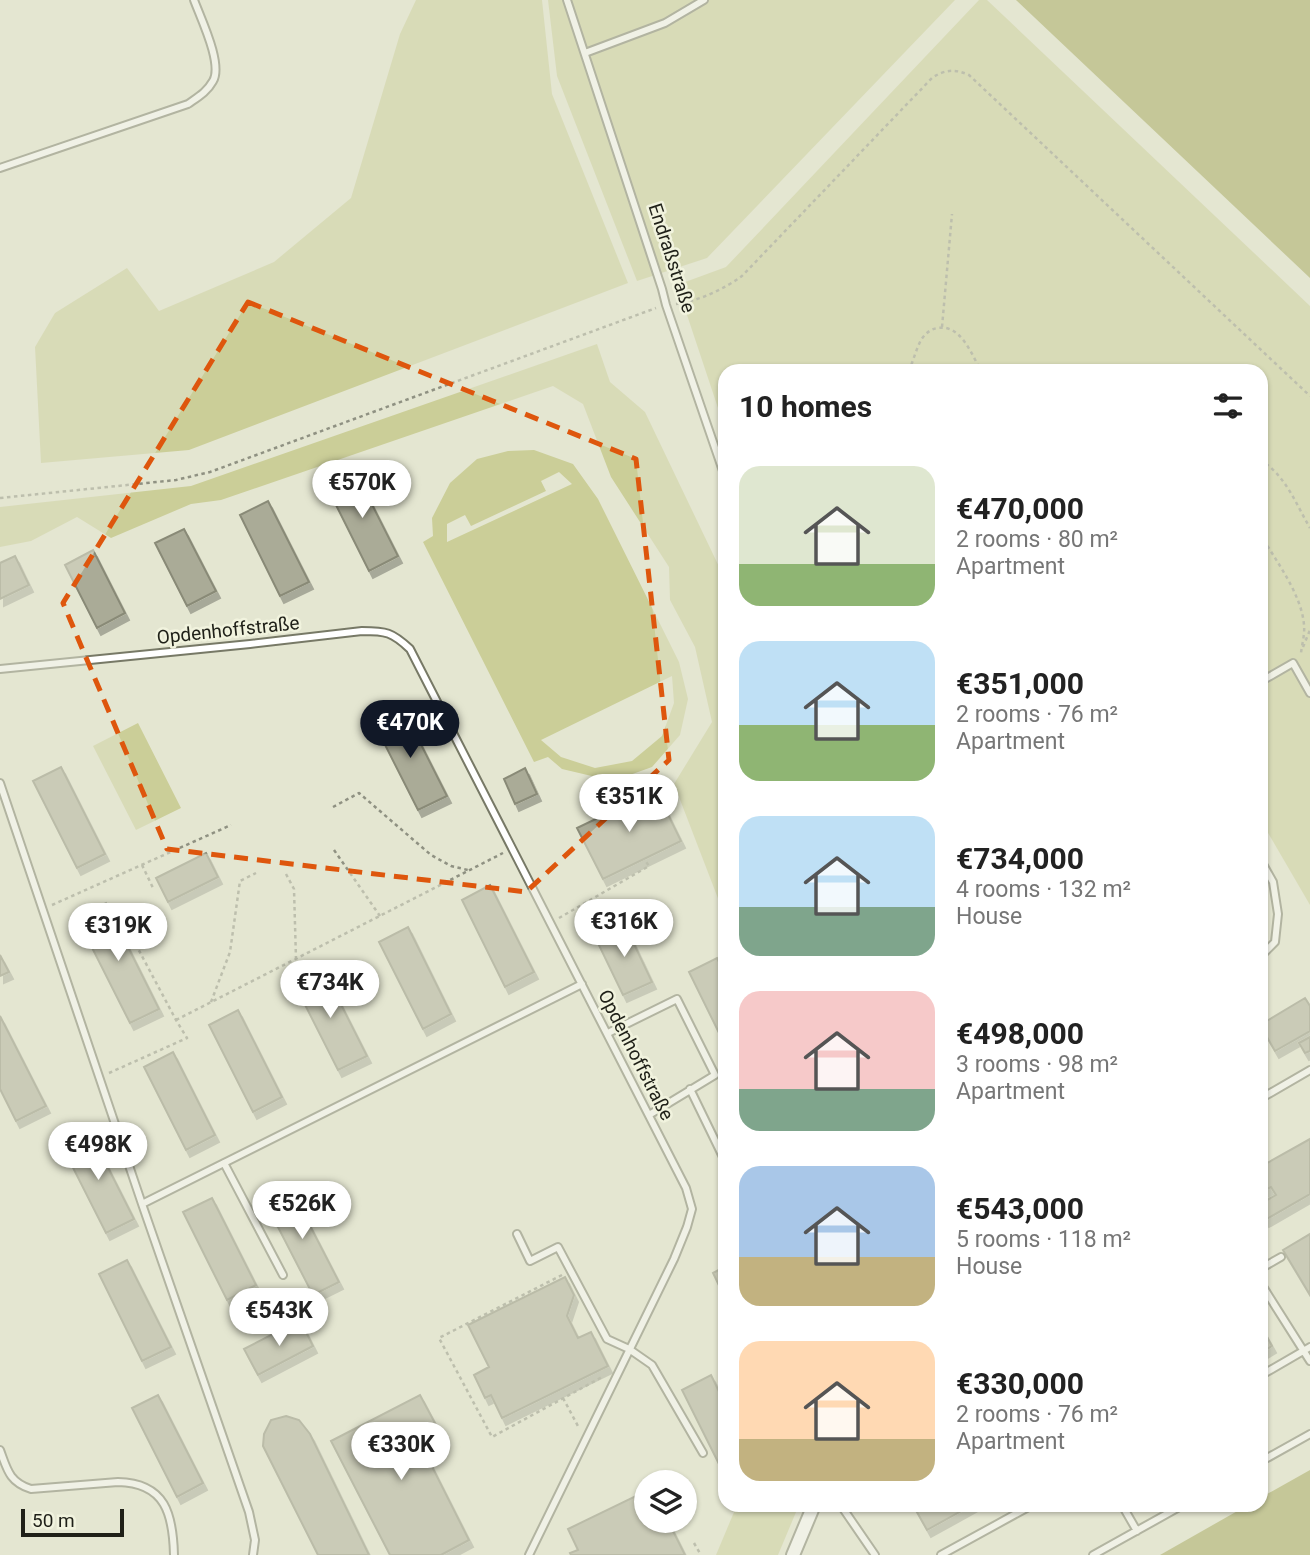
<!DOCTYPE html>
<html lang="en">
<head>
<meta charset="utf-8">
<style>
	body { margin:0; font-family:Roboto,sans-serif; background:#f6f6f6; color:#222; height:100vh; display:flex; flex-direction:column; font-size:26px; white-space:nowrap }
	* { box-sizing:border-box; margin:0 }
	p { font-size:23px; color:#767676 }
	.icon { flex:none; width:38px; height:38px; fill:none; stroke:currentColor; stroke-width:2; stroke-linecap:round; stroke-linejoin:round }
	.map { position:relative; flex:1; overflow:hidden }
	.details { position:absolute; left:718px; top:364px; width:550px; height:1148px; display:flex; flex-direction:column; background:#fff; border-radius:21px; box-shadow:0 2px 5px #0004 }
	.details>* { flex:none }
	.fabs { position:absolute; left:634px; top:1470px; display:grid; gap:14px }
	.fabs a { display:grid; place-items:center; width:63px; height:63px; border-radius:50%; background:#fff; box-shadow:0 2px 5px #0004; font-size:35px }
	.scale { position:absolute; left:21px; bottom:18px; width:103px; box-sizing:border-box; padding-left:7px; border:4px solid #1f2018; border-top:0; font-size:19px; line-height:24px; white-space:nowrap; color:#1f2018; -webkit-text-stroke:5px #f1f3de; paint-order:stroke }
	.price { position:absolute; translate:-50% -60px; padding:0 16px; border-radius:24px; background:#fff; color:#222; font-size:23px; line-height:46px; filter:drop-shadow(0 2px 4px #0008) }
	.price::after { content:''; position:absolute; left:50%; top:42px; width:21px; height:16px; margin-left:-10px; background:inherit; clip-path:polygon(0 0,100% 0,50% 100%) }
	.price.on { background:#111827; color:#fff }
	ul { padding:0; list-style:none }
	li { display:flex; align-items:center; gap:21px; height:175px; padding:0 21px }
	li span { display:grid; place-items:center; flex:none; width:196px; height:140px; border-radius:21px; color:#555 }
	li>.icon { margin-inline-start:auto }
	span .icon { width:84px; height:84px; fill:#fffc; stroke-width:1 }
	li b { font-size:30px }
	h2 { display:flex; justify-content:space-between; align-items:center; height:84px; padding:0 21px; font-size:30px }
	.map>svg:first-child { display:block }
	.green { fill:#cbce98; fill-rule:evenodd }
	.water { fill:#a0a353 }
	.building { fill:#aaab97; stroke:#898a77; stroke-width:2; filter:url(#shadow) }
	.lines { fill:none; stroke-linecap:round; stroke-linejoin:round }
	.lane-casing { stroke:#777966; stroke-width:10 }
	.street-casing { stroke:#777966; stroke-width:16 }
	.path { stroke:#8f9182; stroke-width:2.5; stroke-dasharray:3.5 3.5; stroke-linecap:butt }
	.lane { stroke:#fff; stroke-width:6 }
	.street { stroke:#fff; stroke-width:12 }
	.marked { fill:none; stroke:#de560d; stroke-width:5; stroke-dasharray:14 9; stroke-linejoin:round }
	.labels { text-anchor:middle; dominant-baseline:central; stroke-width:5; stroke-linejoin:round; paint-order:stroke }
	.street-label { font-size:19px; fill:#1f2018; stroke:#f1f3de }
</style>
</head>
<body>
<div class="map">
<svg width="1310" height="1555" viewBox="0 0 1310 1555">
	<defs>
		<filter id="shadow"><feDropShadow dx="4" dy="7" stdDeviation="0" flood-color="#0004"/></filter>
	</defs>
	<rect width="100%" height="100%" fill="#e4e6d1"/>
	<path class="green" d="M416 0H542L552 94 628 283 189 450 41 463 35 347 55 313 127 268 159 311 274 262 351 198 400 34Z
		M548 0H955L707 258 637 281 557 76Z
		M979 0H987L1310 306V905L1260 819V371H724V426L677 285 726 267Z
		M597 344 610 382 645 412 724 577V914L674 784 712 722 695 647 670 600 669 567 611 477 583 404 553 386 221 500 191 504 111 538 77 517 31 541 0 547V507L191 486Z
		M534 450 573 464 598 499 679 662 688 699 680 735 652 767 613 781 562 769 548 757 534 762 423 542 433 536 432 518 450 483 477 459 508 451ZM559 472 572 484 447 542V524L465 515 471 526 546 491 541 481ZM672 676 674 703 662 736 632 761 595 768 561 757 541 740Z
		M138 723 181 808 136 830 93 746Z
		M737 1505H799L778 1555H716Z"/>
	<path class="water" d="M1016 0H1310V278Z
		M1310 1470V1555H1160L1248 1505H1260V1498Z"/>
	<path class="building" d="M354 469 398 556 369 571 325 483Z
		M268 501 309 582 280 596 240 515Z
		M184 529 216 591 187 606 155 543Z
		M93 550 125 613 97 628 65 565Z
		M15 556 29 585 0 599V563Z
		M403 709 447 796 418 810 374 723Z
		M61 767 105 854 77 868 33 781Z
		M525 768 537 794 515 804 504 779Z
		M656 790 681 841 603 879 577 828Z
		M206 853 218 877 168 902 156 878Z
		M490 885 534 972 505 987 462 900Z
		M106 903 159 1009 130 1023 77 918Z
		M624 923 652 982 623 995 595 937Z
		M408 927 451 1014 423 1029 379 942Z
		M0 955 9 972 0 976Z
		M717 958 724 972V1043L689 972Z
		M323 969 367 1056 338 1070 294 983Z
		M1305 998 1310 1006V1031L1275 1051 1260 1025Z
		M238 1010 282 1097 253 1112 209 1025Z
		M0 1016 46 1106 16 1121 0 1089Z
		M1310 1037V1051L1305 1053 1299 1043Z
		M173 1052 215 1135 186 1150 144 1067Z
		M90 1132 134 1219 106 1233 62 1146Z
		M1310 1139V1194L1265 1220 1260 1212V1204L1276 1195 1271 1187 1265 1190 1260 1182V1167Z
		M290 1187 339 1282 313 1295 264 1200Z
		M212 1198 256 1285 227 1300 183 1212Z
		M1310 1234V1295L1283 1250Z
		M127 1260 171 1347 142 1361 99 1274Z
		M724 1267V1296L713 1273Z
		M565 1277 574 1295 567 1316 578 1338 591 1332 608 1366 502 1418 491 1395 485 1398 474 1375 489 1367 468 1325Z
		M300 1320 313 1346 258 1375 244 1349Z
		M1260 1324 1272 1346 1260 1353Z
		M711 1375 724 1402V1474L682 1390Z
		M158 1395 203 1483 177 1497 132 1408Z
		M420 1395 436 1425 416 1435 469 1540 441 1555H390L331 1441Z
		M286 1416 299 1420 310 1434 369 1555H318L263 1446 264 1434 271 1420Z
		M640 1494 646 1506V1521H668L685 1555H571L570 1553 578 1550 568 1529Z
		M913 1505H972L927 1530Z"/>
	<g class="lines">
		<defs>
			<path id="lane" d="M567 0 662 289 666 305 724 474
				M585 53 665 23 704 0
				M0 168 188 104C198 97 207 92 213 81 223 64 201 19 194 0
				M0 669 250 644 362 631C386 631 392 632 410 649L686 1188 692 1209 687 1227 674 1259 529 1555
				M1260 682 1293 663 1310 693
				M0 783 142 1204 249 1512 255 1540 253 1555
				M1260 859 1273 882 1278 914 1275 942 1260 957
				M608 1033 677 999 715 1075 649 1115
				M690 1089 724 1159
				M1260 1099 1310 1070
				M224 1163 283 1275
				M142 1204 582 984
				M517 1234 530 1261 558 1247 607 1339 629 1349 652 1365 703 1453
				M1260 1269 1281 1257
				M1260 1282 1310 1361
				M1260 1376 1310 1347
				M0 1450C7 1469 9 1482 31 1489L118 1482C166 1483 173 1515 174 1555
				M1260 1462 1310 1434
				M839 1505 842 1507 875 1555
				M1122 1505 1137 1531
				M941 1555 1032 1505
				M1093 1555 1183 1505"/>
			<path id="street" d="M793 1555 814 1505"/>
		</defs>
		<use href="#lane" class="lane-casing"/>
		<use href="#street" class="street-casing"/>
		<path class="path" d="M676 304C699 301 724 289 742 276L932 78C945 69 956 69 969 75L1310 396
			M942 327 952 214
			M909 371C913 361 916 350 921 340 925 334 930 329 938 328 961 324 972 355 981 371
			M1260 460C1285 474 1296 504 1310 528
			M0 498 176 480 210 472 656 308
			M1260 534C1275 559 1302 595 1304 625 1305 634 1302 644 1301 653
			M1303 647 1310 630
			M333 807 359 793 431 855 451 866 468 870
			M334 850 380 916
			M142 865 154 890
			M286 874 294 889 296 959
			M52 905 231 825
			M559 918 649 866 644 859
			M211 1002 230 952 240 881 256 873
			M176 1020 503 853
			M109 1073 187 1038 176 1020 135 943
			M562 1275 439 1338 492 1437 604 1376
			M563 1398 579 1428
			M694 1543 701 1555"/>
		<use href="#lane" class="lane"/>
		<use href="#street" class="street"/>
	</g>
	<path d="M0 0H1310V1555H0ZM248 302 636 459 669 760 526 892 167 849 63 603Z" fill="#e4e6d1" fill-opacity=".55" fill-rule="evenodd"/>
	<path class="marked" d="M248 302 636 459 669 760 526 892 167 849 63 603Z"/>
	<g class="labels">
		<g class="street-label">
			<text transform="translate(672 258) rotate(72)">Endraßstraße</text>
			<text transform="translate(228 630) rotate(-6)">Opdenhoffstraße</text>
			<text transform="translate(636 1055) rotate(63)">Opdenhoffstraße</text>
		</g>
	</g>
</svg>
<div class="fabs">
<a><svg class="icon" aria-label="layers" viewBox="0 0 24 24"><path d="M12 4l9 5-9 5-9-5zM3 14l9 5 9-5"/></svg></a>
</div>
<div class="scale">50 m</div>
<b class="price" style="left:362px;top:520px">€570K</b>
<b class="price on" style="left:410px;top:760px">€470K</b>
<b class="price" style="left:629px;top:834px">€351K</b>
<b class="price" style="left:624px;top:959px">€316K</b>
<b class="price" style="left:118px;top:963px">€319K</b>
<b class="price" style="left:330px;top:1020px">€734K</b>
<b class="price" style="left:98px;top:1182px">€498K</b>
<b class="price" style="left:302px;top:1241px">€526K</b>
<b class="price" style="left:279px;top:1348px">€543K</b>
<b class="price" style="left:401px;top:1482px">€330K</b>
<section class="details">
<h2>10 homes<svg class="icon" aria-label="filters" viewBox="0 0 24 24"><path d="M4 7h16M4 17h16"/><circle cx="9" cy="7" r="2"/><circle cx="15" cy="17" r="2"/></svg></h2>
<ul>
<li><span style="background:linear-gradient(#dfe7d0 70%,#8fb573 0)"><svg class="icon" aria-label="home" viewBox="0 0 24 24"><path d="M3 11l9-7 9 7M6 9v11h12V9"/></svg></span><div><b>€470,000</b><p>2 rooms · 80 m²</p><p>Apartment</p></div></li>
<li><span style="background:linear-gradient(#bfe0f5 60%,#8fb573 0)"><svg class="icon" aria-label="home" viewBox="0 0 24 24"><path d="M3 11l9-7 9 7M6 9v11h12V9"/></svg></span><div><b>€351,000</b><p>2 rooms · 76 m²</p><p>Apartment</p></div></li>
<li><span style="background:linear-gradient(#bfe0f5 65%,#7fa58c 0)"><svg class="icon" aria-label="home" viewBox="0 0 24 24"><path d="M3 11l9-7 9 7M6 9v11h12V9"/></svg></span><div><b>€734,000</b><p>4 rooms · 132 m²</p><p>House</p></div></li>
<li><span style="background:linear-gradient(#f6c9c9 70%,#7fa58c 0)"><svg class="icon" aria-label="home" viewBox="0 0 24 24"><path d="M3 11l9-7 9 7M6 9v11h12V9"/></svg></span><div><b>€498,000</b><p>3 rooms · 98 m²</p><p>Apartment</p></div></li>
<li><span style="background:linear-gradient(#a9c7e8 65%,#c2b280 0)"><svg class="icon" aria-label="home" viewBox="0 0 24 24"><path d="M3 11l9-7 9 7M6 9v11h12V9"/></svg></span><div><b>€543,000</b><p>5 rooms · 118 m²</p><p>House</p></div></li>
<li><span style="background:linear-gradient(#ffd9b3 70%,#c2b280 0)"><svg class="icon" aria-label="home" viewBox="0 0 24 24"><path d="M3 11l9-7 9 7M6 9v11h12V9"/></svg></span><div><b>€330,000</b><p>2 rooms · 76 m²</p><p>Apartment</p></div></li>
</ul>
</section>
</div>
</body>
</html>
